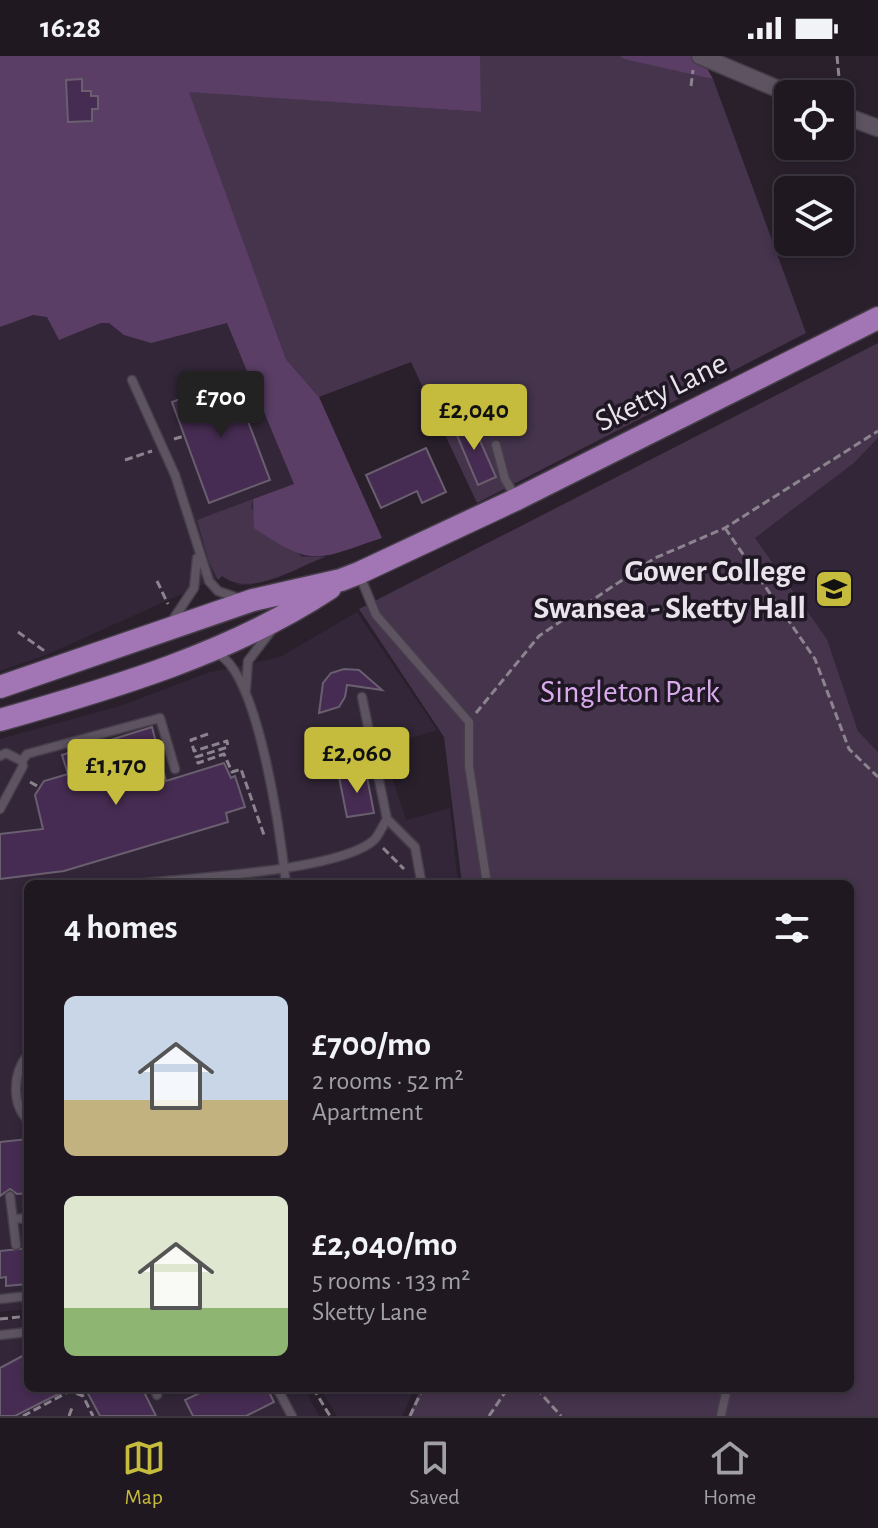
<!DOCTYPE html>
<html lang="en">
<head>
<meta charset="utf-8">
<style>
	body { margin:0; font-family:"Alegreya Sans",sans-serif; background:#27212a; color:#f1f3f6; height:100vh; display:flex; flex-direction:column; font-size:30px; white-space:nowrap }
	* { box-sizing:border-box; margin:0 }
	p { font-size:26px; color:#a1a0a5 }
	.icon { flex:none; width:44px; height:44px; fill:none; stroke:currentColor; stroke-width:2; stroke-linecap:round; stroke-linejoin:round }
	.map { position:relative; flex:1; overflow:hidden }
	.sheet { position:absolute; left:24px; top:824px; width:830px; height:512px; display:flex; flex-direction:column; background:#1f1821; border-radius:12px; box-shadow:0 4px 12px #0003,0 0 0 2px #3c373f }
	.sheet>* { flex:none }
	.fabs { position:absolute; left:774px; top:24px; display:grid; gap:16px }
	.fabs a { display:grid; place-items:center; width:80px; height:80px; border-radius:12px; background:#1f1821; box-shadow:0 4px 12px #0003,0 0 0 2px #3c373f; font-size:40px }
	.price { position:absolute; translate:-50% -68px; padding:0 18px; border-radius:8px; background:#c5bc3d; color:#111; font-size:26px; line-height:52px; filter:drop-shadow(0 2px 4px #0008) }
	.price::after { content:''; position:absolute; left:50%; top:48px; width:24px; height:18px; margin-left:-12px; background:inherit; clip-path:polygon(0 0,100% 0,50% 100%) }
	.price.current { background:#222; color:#fff }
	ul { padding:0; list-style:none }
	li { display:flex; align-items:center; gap:24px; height:200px; padding:0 40px }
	li span { display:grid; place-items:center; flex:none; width:224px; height:160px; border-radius:12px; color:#555 }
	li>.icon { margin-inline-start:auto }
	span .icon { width:96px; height:96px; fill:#fffc; stroke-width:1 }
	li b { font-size:34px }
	h2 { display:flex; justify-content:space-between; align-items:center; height:96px; padding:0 40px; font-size:34px }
	.status { display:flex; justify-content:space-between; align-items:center; height:56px; padding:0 40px; background:#1f1821; direction:ltr }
	.status svg { height:22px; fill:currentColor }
	.tab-bar { display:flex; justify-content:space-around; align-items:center; height:112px; border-top:2px solid #3c373f; background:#1f1821; font-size:22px; color:#a1a0a5 }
	.tab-bar a { display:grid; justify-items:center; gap:4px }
	.tab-bar .current { color:#c5bc3d }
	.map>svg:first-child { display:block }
	.built { fill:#322638 }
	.green { fill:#45344c }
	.forest { fill:#5a3e65 }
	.building { fill:#462c52; stroke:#695f6e; stroke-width:2 }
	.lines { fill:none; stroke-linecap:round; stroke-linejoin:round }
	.service-casing { stroke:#453e49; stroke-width:11 }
	.minor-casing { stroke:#453e49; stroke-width:19 }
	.primary-casing { stroke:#453e49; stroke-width:25 }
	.path { stroke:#8b848e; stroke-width:3; stroke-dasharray:8 4; stroke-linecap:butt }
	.service { stroke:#5d5361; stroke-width:8 }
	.minor { stroke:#5d5361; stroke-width:16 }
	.primary { stroke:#a276b5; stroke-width:22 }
	.labels { text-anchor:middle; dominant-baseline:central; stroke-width:7; stroke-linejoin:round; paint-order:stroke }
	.street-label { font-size:32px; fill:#e9e3ec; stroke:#1f1723 }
	.poi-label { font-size:32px; font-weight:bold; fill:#e9e3ec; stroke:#1f1723; text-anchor:end }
	.park-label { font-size:32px; fill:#d9abed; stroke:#1f1723 }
</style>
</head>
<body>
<div class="status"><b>16:28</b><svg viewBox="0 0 49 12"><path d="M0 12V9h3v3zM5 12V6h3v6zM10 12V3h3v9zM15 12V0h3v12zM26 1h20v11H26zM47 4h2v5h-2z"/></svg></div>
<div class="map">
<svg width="878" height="1360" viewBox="0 0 878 1360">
	<rect width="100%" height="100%" fill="#29202c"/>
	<path class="built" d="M0 150 183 160 325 501 251 529H238L222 520 46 599 0 615Z
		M878 382V696L858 675 827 583 755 482 854 407Z
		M357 556 437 674 382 691 406 764 450 752 458 828H28V1253L0 1256V683L123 649 207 617 280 601Z
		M28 1262V1332H304L319 1360H0V1265Z
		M320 1332H415L402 1360H337Z"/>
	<path class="green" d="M480 0H620L713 23 806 277 477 447 411 306 319 341 286 303 188 35 480 56Z
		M878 287V382L854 407 755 482 827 583 858 675 878 696V1360H408L421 1332H850V828H462L444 681 359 553Z
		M253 443 251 452 302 501H325C295 512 251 542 222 520L218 524 209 506 197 464Z"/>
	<path class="forest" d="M0 0H480L481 56 189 36 286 303 319 341 382 482C318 503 314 513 254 472L253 443 294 428 227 267 151 287 124 279 109 267H101L59 284 47 261 33 259 0 271Z
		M620 0H700L713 23 624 3Z"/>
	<path class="building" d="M82 23V35H91V40H98V53H92V65L68 66 66 24Z
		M230 317 270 424 209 447 172 346 201 335 199 328Z
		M470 362 496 421 478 429 453 370Z
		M426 392 446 436 422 447 417 435 381 452 366 419Z
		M344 613 359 614 382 634 347 629 345 641 339 651 319 657 323 627 331 617Z
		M152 671 166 725 224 707 231 722 235 720 245 751 226 757 228 766 64 815 0 823V778L43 773 35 739 44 725 68 718 62 699Z
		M366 716 374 757 347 761 339 721Z
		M28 1083V1137L17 1138 10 1133 0 1140V1086Z
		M28 1192V1228L6 1230V1221L0 1222V1195Z
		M28 1297V1332H70L15 1360H0V1312Z
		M85 1332H142L156 1360H100Z
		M210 1332H267L274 1346 246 1360H193L185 1344Z"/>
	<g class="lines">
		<defs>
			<path id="service" d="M132 324 175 419 209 525 218 535 238 542
				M496 389 505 423 516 442
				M360 520 376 559 469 666V710L487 828
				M172 565 194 532 197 502
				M216 597C259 614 281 783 286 828
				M246 633 248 605 271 575
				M0 700 6 697 22 705 23 710 0 753
				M22 705 27 698 160 662 175 713
				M387 763 415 791 421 824
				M137 828C187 822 341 815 374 784 379 779 383 769 387 763L362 641
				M28 999C13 1016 11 1048 28 1064
				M10 1140 16 1189
				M14 1163 28 1162
				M0 1243 28 1240
				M0 1279 28 1276
				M154 1332 157 1339
				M277 1332 292 1360
				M721 1360 727 1332"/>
			<path id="minor" d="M700 0 790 38
				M840 58 878 72"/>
			<path id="primary" d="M0 631 253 544 341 524 359 517 517 443 878 262
				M0 664C113 632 232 597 330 532"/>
		</defs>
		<use href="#service" class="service-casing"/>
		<use href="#minor" class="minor-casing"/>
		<use href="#primary" class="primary-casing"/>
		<path class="path" d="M837 0 841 43
			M691 30 693 14
			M174 383 184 380
			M125 404 152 395
			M725 472 815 603 849 693 878 721
			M157 525 168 548
			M18 576 46 596
			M476 657 539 580 655 502 725 472 878 375
			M208 678 191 684 194 695 227 685 228 691 196 701 198 707 224 698 232 716 241 713 265 782
			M30 726 39 731
			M383 792 404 813
			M0 1263 28 1260
			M313 1332 330 1360
			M536 1332 561 1360
			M23 1360 70 1335 83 1340 93 1360
			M69 1360 73 1349
			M410 1360 423 1332
			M489 1360 508 1332"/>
		<use href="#service" class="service"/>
		<use href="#minor" class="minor"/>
		<use href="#primary" class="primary"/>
	</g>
	<defs>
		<symbol id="university-square" viewBox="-11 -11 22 22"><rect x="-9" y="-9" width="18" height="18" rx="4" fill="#c5bc3d" stroke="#1f1723"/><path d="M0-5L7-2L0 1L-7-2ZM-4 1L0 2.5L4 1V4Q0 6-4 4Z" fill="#111"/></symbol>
	</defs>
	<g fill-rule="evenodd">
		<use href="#university-square" x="812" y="511" width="44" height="44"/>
	</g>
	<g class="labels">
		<g class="street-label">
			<text transform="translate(661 336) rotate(-26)">Sketty Lane</text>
		</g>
		<g class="poi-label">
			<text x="806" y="515">Gower College<tspan x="806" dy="37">Swansea - Sketty Hall</tspan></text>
		</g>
		<g class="park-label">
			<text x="630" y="636">Singleton Park</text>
		</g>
	</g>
</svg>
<div class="fabs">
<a><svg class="icon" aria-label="locate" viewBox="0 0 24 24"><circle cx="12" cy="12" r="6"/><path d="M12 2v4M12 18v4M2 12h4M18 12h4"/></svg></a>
<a><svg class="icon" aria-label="layers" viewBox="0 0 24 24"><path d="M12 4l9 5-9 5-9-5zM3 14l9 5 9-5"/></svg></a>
</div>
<b class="price current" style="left:221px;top:383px">£700</b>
<b class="price" style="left:474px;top:396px">£2,040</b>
<b class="price" style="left:357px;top:739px">£2,060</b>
<b class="price" style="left:116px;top:751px">£1,170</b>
<section class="sheet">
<h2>4 homes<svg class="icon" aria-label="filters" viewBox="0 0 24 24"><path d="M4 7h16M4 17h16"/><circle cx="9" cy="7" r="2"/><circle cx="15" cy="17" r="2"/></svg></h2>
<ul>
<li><span style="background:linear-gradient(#c9d6e8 65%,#c2b280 0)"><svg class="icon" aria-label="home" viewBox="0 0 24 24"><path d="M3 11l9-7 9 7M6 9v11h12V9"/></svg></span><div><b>£700/mo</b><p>2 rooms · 52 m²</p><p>Apartment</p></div></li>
<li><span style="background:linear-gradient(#dfe7d0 70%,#8fb573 0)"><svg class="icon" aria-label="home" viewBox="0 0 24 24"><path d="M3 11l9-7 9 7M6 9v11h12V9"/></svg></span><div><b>£2,040/mo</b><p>5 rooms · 133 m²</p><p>Sketty Lane</p></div></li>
</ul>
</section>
</div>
<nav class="tab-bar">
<a class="current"><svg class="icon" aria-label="map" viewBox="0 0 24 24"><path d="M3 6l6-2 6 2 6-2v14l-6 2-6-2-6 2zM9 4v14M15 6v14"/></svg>Map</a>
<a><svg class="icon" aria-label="saved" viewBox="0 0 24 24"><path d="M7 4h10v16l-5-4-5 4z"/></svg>Saved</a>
<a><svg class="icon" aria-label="home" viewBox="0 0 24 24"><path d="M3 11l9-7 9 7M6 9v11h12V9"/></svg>Home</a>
</nav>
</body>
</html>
